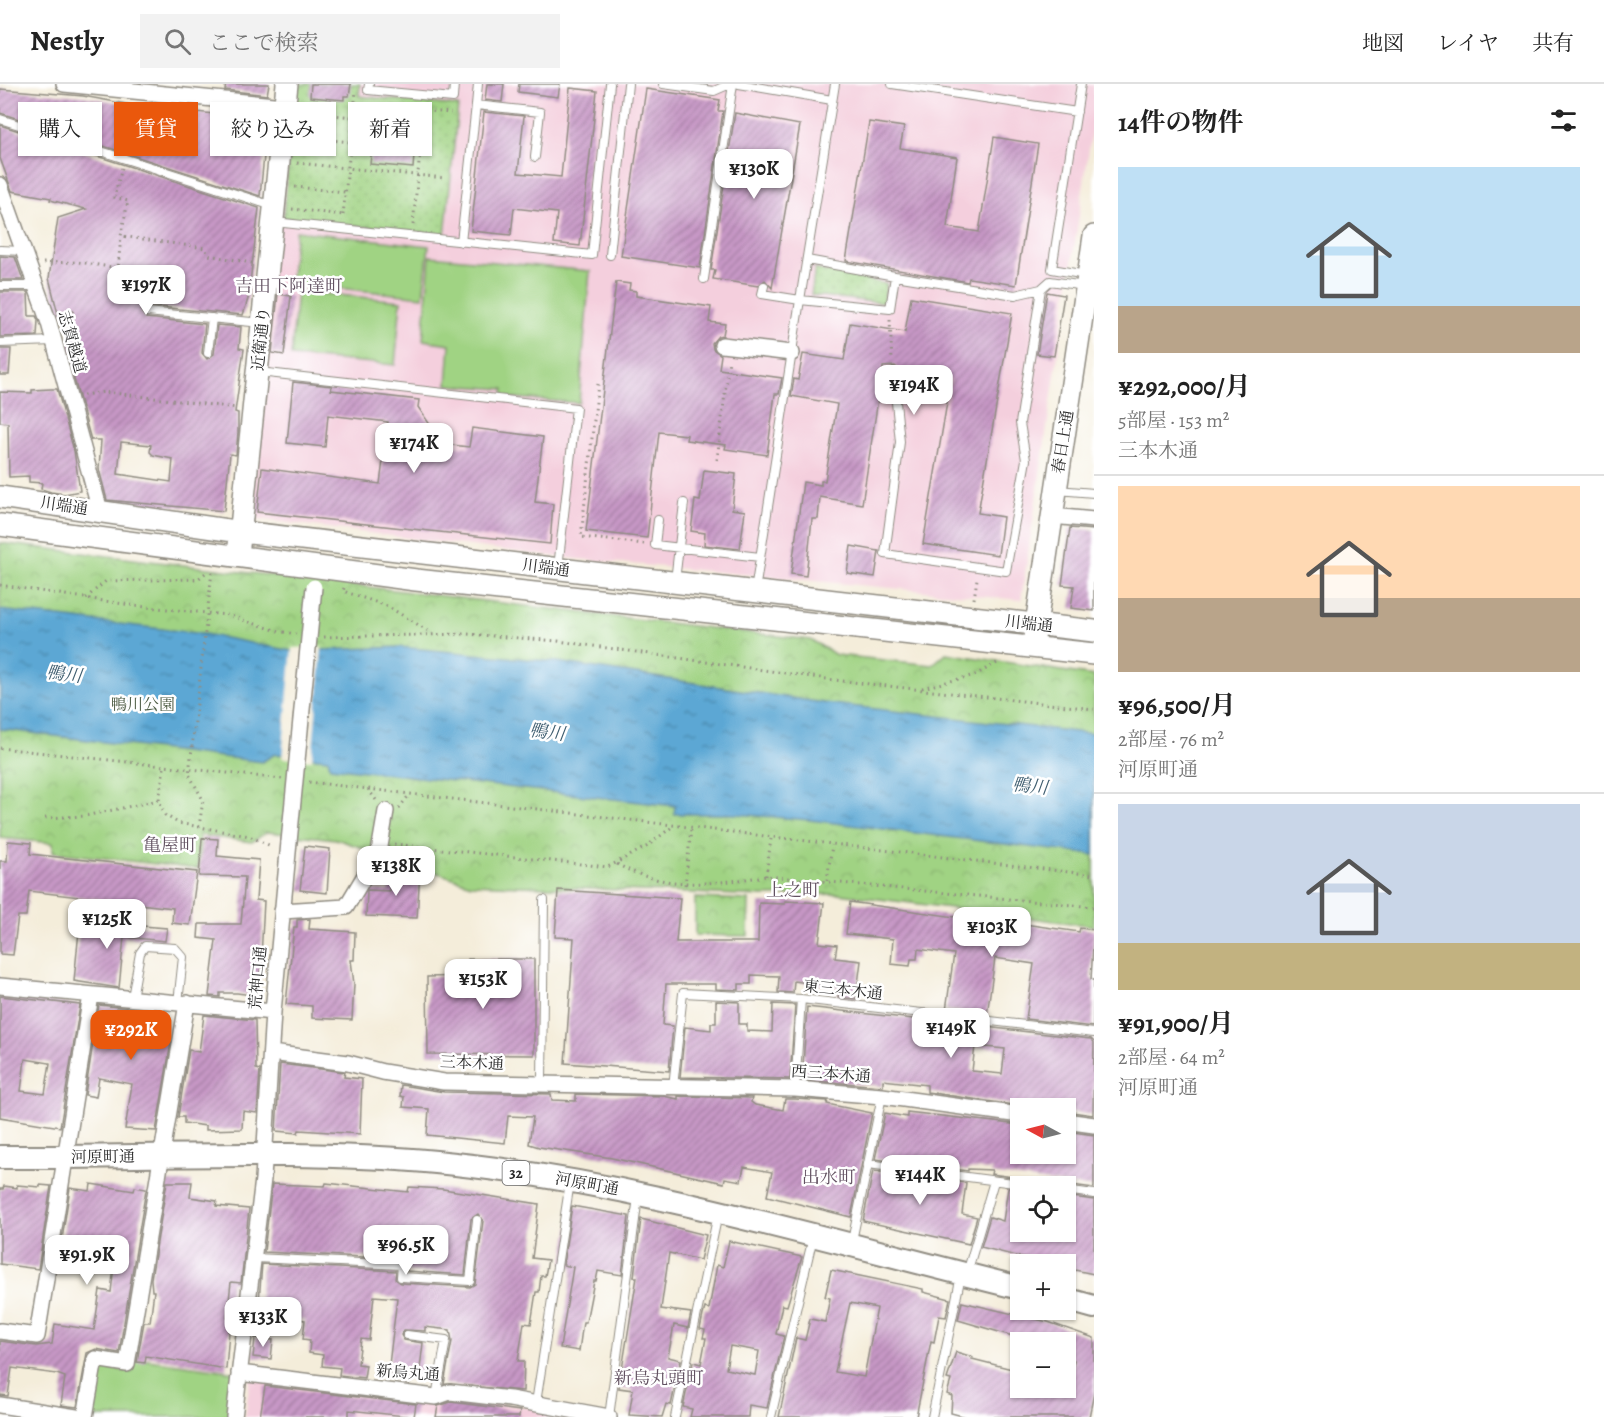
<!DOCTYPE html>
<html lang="ja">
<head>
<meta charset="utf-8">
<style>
	body { margin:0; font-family:Alegreya,"Noto Serif JP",serif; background:#f2f2f2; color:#222; height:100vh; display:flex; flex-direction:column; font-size:22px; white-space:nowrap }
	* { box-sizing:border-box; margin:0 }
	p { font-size:20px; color:#767676 }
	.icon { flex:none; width:33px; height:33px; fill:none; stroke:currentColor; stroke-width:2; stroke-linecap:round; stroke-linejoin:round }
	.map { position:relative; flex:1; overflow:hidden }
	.sheet { display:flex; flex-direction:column; background:#fff; width:510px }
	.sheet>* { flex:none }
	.top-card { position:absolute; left:18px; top:18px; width:570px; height:54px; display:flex; gap:12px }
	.needle { width:39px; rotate:277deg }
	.buttons { position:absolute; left:1010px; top:1014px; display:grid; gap:12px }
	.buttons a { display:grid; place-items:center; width:66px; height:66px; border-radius:0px; background:#fff; box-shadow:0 2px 4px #0004; font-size:30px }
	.price { position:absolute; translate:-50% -51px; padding:0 14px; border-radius:12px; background:#fff; color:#222; font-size:20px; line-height:39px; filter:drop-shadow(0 2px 3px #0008) }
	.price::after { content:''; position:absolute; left:50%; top:36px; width:18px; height:14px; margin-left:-9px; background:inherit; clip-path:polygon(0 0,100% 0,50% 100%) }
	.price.on { background:#ea580c; color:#fff }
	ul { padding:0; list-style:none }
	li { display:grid; align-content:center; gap:12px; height:318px; padding:0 24px }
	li+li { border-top:2px solid #e0e0e0 }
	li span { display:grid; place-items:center; height:186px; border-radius:0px; color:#555 }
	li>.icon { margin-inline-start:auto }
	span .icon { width:108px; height:108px; fill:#fffc; stroke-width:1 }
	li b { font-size:26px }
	h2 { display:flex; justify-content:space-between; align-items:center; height:72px; padding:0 24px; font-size:26px }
	.chip { padding:0 21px; border-radius:0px; background:#fff; box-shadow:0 2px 4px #0004; font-size:21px; line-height:54px }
	.chip.on { background:#ea580c; color:#fff }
	header { display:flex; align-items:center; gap:36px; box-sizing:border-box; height:84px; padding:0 30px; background:#fff; border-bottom:2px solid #e0e0e0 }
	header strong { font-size:28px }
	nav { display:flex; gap:33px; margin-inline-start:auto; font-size:21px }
	.search { width:420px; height:54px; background:#f2f2f2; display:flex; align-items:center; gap:15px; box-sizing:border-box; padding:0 21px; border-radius:0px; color:#767676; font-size:22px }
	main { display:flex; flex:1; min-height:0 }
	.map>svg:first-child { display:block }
	.built { fill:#f4cfdd }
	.grass { fill:url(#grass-dots); stroke:#667f57; stroke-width:1.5 }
	.park { fill:url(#park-crowns); stroke:#667f57; stroke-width:1.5 }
	.pitch { fill:#a0d383; stroke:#667f57; stroke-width:1.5 }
	.water { fill:url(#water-ripples); stroke:#436980; stroke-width:1.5 }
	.pier { fill:#f4edda }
	.building { fill:url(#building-hatch); fill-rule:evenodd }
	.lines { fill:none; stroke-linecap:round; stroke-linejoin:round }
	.lane-casing { stroke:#908c82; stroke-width:10 }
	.street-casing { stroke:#908c82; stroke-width:18 }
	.secondary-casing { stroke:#908c82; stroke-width:24 }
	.primary-casing { stroke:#908c82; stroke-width:26 }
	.path { stroke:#908c82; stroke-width:3; stroke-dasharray:1.5 4.5; stroke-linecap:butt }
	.lane { stroke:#fff; stroke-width:8 }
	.street { stroke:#fff; stroke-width:15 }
	.secondary { stroke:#fff; stroke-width:21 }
	.primary { stroke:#fff; stroke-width:22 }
	.street-bridge-casing { stroke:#908c82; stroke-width:18; stroke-linecap:butt }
	.street-bridge { stroke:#fff; stroke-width:15 }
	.labels { text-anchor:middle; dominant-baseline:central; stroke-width:5; stroke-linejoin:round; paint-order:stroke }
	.shield { fill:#fff; stroke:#6b6b6b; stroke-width:1.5 }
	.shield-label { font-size:15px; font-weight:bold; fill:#2b2b2b }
	.street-label { font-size:16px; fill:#2b2b2b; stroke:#fff }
	.park-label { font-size:16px; fill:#4e5d45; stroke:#fff }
	.neighbourhood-label { font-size:18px; fill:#625161; stroke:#fff }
	.water-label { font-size:18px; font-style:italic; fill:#3e5d6f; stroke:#fff }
</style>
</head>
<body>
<header>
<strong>Nestly</strong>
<div class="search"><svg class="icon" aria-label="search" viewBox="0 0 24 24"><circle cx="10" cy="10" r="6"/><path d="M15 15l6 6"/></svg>ここで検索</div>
<nav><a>地図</a><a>レイヤ</a><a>共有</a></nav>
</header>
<main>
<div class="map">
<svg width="1094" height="1333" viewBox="0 0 1094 1333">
	<defs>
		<pattern id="grass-dots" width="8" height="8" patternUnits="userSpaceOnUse" patternTransform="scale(1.5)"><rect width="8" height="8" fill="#a0d383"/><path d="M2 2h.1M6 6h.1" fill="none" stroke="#8ab571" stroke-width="1.8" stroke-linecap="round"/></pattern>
		<pattern id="park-crowns" width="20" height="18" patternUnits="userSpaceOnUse" patternTransform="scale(1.5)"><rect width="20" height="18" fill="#a0d383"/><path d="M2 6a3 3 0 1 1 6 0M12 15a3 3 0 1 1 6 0" fill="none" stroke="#8ab571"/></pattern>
		<pattern id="water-ripples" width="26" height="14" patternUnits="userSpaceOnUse" patternTransform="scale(1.5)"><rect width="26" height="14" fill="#5ba7d4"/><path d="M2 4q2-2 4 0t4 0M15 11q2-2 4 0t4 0" fill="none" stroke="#4b88ac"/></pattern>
		<pattern id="building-hatch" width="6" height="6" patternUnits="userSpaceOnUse" patternTransform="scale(1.5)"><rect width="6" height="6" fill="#c798c6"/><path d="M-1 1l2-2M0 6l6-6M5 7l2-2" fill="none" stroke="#a27ca1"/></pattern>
	</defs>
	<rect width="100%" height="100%" fill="#fff"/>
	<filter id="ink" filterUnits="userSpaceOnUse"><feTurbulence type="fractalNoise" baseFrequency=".0167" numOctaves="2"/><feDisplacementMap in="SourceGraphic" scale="12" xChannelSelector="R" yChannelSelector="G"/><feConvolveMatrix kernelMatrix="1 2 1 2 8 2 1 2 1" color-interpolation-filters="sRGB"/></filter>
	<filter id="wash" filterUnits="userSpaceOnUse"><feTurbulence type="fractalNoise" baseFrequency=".008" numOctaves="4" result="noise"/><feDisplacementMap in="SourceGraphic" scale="24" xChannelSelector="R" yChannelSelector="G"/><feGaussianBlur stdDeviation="1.35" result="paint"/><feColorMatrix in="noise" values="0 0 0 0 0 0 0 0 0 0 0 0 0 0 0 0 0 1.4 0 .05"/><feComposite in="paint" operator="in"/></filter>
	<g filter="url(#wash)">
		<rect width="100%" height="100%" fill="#f4edda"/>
		<path class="built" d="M287 0H1094V32L1021 516 566 474 242 433Z
			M250 1295 442 1322 452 1313 554 1327 553 1333H245Z"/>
		<path class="grass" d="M296 0H360L359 12 458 22 445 151 283 134Z
			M815 185 887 200 883 219 811 211Z"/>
		<path class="park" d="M0 459 811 556 836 571 932 581 946 569 1094 592V842L839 810 764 812 471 800 336 755 267 748 252 758 200 751 198 785 53 768V759L0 754Z
			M695 814 749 816 748 852 695 851Z"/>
		<path class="pitch" d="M296 147 429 162 423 213 290 199Z
			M430 172 590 187 579 319 503 313 504 305 447 301 450 260 423 256Z
			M297 207 401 217 395 281 291 272Z
			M134 1274 235 1288 228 1333H91L99 1282 132 1288Z"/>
		<path class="water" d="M0 526 205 550 292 567 400 563 558 578 824 619 1094 650V771L810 736 735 730H674L675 722 330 683 328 675 275 670 262 678 0 645Z"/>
		<path class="pier" d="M322 563 312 676 282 674 292 564Z"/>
		<g id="blocks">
			<path class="building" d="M226 0H269L267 11 225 6Z
				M311 0H351L349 12H344V16L310 13Z
				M487 0H504L502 18 485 16Z
				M519 0H560L558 13 518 8Z
				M570 4 597 7 580 162 554 159 557 129 514 124 511 151 471 147 484 28 524 32 518 89 561 93Z
				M0 5 83 12 149 24 145 52 175 61 180 26 222 31 223 26 265 30 263 42H267L260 112 0 29Z
				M646 5 720 16 718 27H723L700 184 621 172Z
				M735 29 800 41 772 204 765 196 758 202 713 195 715 186H711Z
				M869 38 904 43 900 64 957 73 947 143 979 148 994 53 1038 60 1016 201 969 194 968 198 846 177Z
				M0 41 259 124 248 215 243 231 148 222 141 227 146 234 205 240 202 269 207 275 214 270 217 241 241 243 239 264 244 265 235 328 238 329V348L236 371 230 370 224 427 107 416 99 385 101 356H91L68 273 69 256H74L73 226 58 230 49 194 58 134 86 125 50 116 51 114 12 107 0 74ZM121 358 151 361 150 368 153 371 173 375 171 398 118 390Z
				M373 55 415 59 413 84 370 80Z
				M0 172 15 173 23 196H0Z
				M616 198 630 200 629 206 636 207V212L711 223 709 238 725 240 723 251 718 252 712 259 713 265 721 271 719 285 782 294 779 310H775L767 371 725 365 726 361 686 356 687 351 659 348 647 454 586 447Z
				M0 208H28L29 232H36L38 236 37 252 0 253Z
				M1047 208 1064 211 1054 272 1037 270Z
				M278 210 291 212 284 271 272 269Z
				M911 213 1012 229 978 429 1003 433 998 471 923 460 951 295 898 285 895 282 883 283 862 420 820 413 818 435H812L806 492 791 490 803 398 821 401V397H825L837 320 791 312 794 295 798 296 803 270 844 276 850 239 905 248Z
				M0 265H11L9 291H0Z
				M293 298 332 302 331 306 419 316 418 323 443 360 469 363 472 344 543 353 535 418 553 420 550 460 257 428 262 384 380 400 388 338 328 331 325 363 287 359Z
				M51 305H57L74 367 80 407 65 410 51 408 41 405 42 399 29 398V392L9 393 8 339 0 338V308L32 309V306Z
				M704 386 736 390 732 425 745 427 740 465 704 461 705 449 691 447 695 416 700 417Z
				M1070 444 1094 446V527L1071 524 1074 502 1062 501Z
				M851 462 879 467 875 493 847 489Z
				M202 754 218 755 217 772 259 776 256 816 264 817 259 912 237 909H220V913L209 912 216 856 198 854 199 840H241L245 793 199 792Z
				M8 757 31 759 30 770 197 788 190 841 172 839 173 824 29 807 26 832H18L13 871 0 870V777H7Z
				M305 762 330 765 327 809 300 806Z
				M390 786 420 787 417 834 366 832 367 806 389 807Z
				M558 806 680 814 676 858H758L759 819 785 820V817L824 819 819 859 837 861 835 874 861 877 856 915 838 913 839 903 794 897 793 909 778 908 779 892 751 891V900H739V906L716 905V900H666L663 941 673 942 669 987 565 979 574 854 555 853Z
				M850 818 1011 841V838L1079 848 1080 844 1094 846 1091 895 1094 896 1093 943 1026 935 1034 880 995 874 987 931 946 926 954 870 918 865 917 875H911L910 882 891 880 893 855 846 850Z
				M310 835 309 845 355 848 354 876H351L354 900 352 936 312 934V922L286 920 294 843H297V836Z
				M80 837 167 844 165 857 124 853 119 904 74 897Z
				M468 875H534V971L428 970 427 893 468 892Z
				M0 912 80 921 60 1043 0 1033ZM25 975 50 979 45 1010 21 1007Z
				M716 917 739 918V940H747V947L772 948 773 920 795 921 790 995 680 993 685 943 711 946V939H716Z
				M99 921 155 927 153 938 167 941 164 956 171 958 156 1047 125 1045 132 1000 99 994 96 1013 85 1011Z
				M807 923 1091 955 1094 958 1093 1031 1065 1027V1024L1026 1023 927 1008V1001L883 996V1002L802 996ZM975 962 1005 965 1002 990 972 987Z
				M204 931 255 936 256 985 260 986 257 1029 243 1027 242 1045 206 1046V1042L184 1039V1033H178L189 966 199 968Z
				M280 980 345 988 344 993 362 995 360 1050 299 1046 298 1049 276 1047Z
				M401 1001 444 1008 551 1010 552 1016 576 1017V1010L663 1012 678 1015V1012L752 1014 751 1018 755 1021 783 1026 785 1015H795L828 1017 827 1020 872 1029 851 1133 767 1112 772 1088 744 1083 741 1097 725 1094 724 1099 612 1074 539 1063 529 1060 533 1033 508 1032 505 1059 427 1051 429 1025 403 1023 404 1013 400 1012Z
				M907 1028 1020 1041V1070H1040V1074L1065 1078V1047L1094 1051V1104L991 1090 992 1086 968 1085V1087L875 1075 885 1029 907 1033Z
				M873 1087 966 1099 962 1130 977 1133 969 1160 863 1137Z
				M167 1098H192L190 1113 217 1117 216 1122 249 1125 241 1199 231 1198 227 1234 230 1235 226 1285 146 1272 145 1279 137 1278 144 1238H150L154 1207H152L151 1195Z
				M326 1099 408 1108 409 1103 443 1105 539 1120 532 1174 548 1176 545 1192H541L539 1208H536L531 1240 524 1239 518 1277H524L523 1307 444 1300 452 1257 450 1246 425 1243V1247L404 1246 401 1251 404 1256 423 1259 419 1293 388 1289 397 1214 374 1212 369 1256 361 1255 358 1280 366 1281 364 1294 339 1291 340 1284 322 1282 323 1271 309 1269 310 1256 303 1255 305 1236 258 1230 262 1180 396 1187 395 1195 401 1199 470 1203 475 1200 483 1137 478 1130 471 1135 465 1191 407 1187 408 1179 402 1175 264 1168 272 1100 325 1102Z
				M91 1100 134 1107 135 1103 146 1105 119 1269 96 1265 87 1269 77 1323 61 1321 65 1293 57 1290 12 1284 8 1312 0 1311V1257L36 1262 52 1260 55 1240 94 1246 100 1206 111 1208 114 1182 59 1175 70 1104 90 1107Z
				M17 1101 40 1103V1101L51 1102 38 1185 0 1180V1105H3L4 1102 17 1104Z
				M1008 1104 1020 1106V1148L1040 1151 1041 1148H1065V1112L1094 1116V1190L1065 1184V1180H1047L981 1163 990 1133 1003 1137Z
				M572 1122 629 1132 622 1191 598 1187 596 1197H594L586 1238H583L579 1267 560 1264 573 1183 563 1181Z
				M641 1135 706 1151 700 1176 669 1169 661 1225 691 1229 688 1244 674 1241 668 1273 681 1276 671 1321 666 1320 662 1333 629 1331 633 1306 619 1304 637 1193H634Z
				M729 1157 802 1173 787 1222 782 1221 776 1250 784 1252 767 1324 749 1321 748 1333H690L692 1325 683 1323 693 1278 701 1280 706 1254H703L705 1246 700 1245 703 1231 705 1224 709 1225 717 1181 723 1183ZM730 1262 759 1267 755 1291 726 1285Z
				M831 1186 923 1205V1208L950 1215 946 1233 939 1232 934 1258 931 1257 916 1333H779L796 1254 805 1256 810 1235 825 1238 830 1214 825 1213ZM850 1219 877 1224 864 1293 835 1288Z
				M962 1218 1048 1238 1094 1254V1309L1089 1333H966L951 1329 952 1312 947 1310 951 1296 947 1295 956 1268 973 1273 972 1275 1020 1287 1016 1304H1068L1074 1276 1065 1274V1258H1033L958 1236Z
				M255 1254 273 1256 271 1275 253 1273Z
				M265 1302 416 1320 414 1333 349 1326V1333H260Z
				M451 1318 520 1327 519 1333H436L438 1322Z"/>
		</g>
	</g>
	<g filter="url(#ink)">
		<use href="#blocks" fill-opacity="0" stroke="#908c82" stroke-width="1.5"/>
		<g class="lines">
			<defs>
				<path id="lane" d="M369 0 368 6 453 14 454 0
					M663 0 714 7 730 0
					M739 0 832 16
					M835 0 800 216 890 225 895 192 1015 211 1041 205 1020 339 1026 376 1006 487 885 470 900 358 893 288
					M892 0 1077 28
					M1081 0 1052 185 1086 191
					M476 21 478 0
					M0 35 273 122
					M274 138 592 171 610 0
					M461 158 476 21 540 28 535 73
					M0 166 23 167
					M610 171 628 0
					M807 176 895 192
					M704 195 733 0
					M0 202H36
					M1041 205 1050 197 1085 202
					M147 228 262 239
					M0 259 54 257
					M208 269 212 234
					M259 288 576 324 558 484
					M1057 406 1094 409
					M658 436 655 461 760 473
					M675 497 684 419
					M755 507 800 216 762 210 764 202
					M132 914 140 869 145 862 175 864 183 873 178 919
					M542 998 544 816
					M673 1003 683 909 801 915 1094 949
					M795 1005 801 915
					M868 1080 1037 1102
					M1065 1106 1094 1110
					M852 1157 882 1012
					M255 1174 402 1181 401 1193 470 1197 477 1136
					M967 1189 994 1097
					M407 1251 446 1256 436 1313
					M536 1319 570 1098
					M609 1333 638 1113
					M675 1333 718 1130
					M771 1333 813 1153
					M932 1333 961 1191"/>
				<path id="street" d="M64 0 284 22
					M0 101 49 239 100 427
					M722 261 792 269
					M1052 432 1094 436
					M282 827 346 823 379 768 386 727
					M0 902 273 928
					M271 969 348 979 383 988 444 998 795 1005 882 1012 1020 1031
					M1065 1037 1094 1041
					M0 1247 37 1252 91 911
					M239 1289 436 1313 450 1308 510 1315 609 1333
					M0 1321 76 1333
					M85 1333 95 1275 127 1280 187 919
					M234 1333 263 1095 273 928 289 758"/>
				<path id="secondary" d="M0 413 241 448 1094 547
					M0 441 416 496 1094 570
					M239 462 287 0
					M1034 554 1094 152"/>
				<path id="primary" d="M0 1073C145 1074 292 1065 436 1078 635 1097 827 1157 1020 1204
					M1065 1215 1094 1223"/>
			</defs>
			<use href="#lane" class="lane-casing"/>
			<use href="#street" class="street-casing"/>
			<use href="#secondary" class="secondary-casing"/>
			<use href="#primary" class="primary-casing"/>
			<path class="path" d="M355 20 451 29
				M389 23 386 48 422 52
				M302 28 353 33
				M300 53 351 58
				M297 79 445 94
				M122 84 114 113 128 117 121 152 205 164 208 171 252 179
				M295 103 345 108
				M292 125 343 131
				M343 131 356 7
				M413 141 424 27
				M43 179 78 178 118 184 121 152
				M890 236 892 277
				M598 300 581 453 644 460
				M83 311 105 308 237 324
				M717 376 729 276
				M0 501 137 522 227 531 278 547 296 550
				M344 504 343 507 387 522 432 549
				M86 514 106 497 198 495 208 487
				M974 515 977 495
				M324 553 467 550 558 557 834 596 1094 625
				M922 604 975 591 1001 577
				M0 664 282 695
				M164 684 159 716 165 731 178 739 249 752 271 762
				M309 698 1094 791
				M368 705 376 716
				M399 724 410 710
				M45 734 85 732 159 716
				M199 743 203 716 189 690 212 487
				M394 760 608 783 646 763 672 743
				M617 780C664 807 715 800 766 792L1094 823
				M766 792 771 755
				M827 797 832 761
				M685 801 691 745"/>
			<use href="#lane" class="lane"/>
			<use href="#street" class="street"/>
			<use href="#secondary" class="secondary"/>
			<use href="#primary" class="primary"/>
			<defs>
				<path id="street-bridge" d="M289 758 314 503"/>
			</defs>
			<use href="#street-bridge" class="street-bridge-casing"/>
			<use href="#street-bridge" class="street-bridge"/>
		</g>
	</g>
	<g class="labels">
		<rect class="shield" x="502.5" y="1077" width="27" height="24" rx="4.5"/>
		<g class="shield-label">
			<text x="516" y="1089">32</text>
		</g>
		<g class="street-label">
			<text transform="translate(261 255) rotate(-84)">近衛通り</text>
			<text transform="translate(72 258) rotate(74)">志賀越道</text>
			<text transform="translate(1063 358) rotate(-81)">春日上通</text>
			<text transform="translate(64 422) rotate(8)">川端通</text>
			<text transform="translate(546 484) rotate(7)">川端通</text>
			<text transform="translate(1029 540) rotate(6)">川端通</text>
			<text transform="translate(258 894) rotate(-85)">荒神口通</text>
			<text transform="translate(843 906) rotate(6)">東三本木通</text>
			<text transform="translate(472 979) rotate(2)">三本木通</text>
			<text transform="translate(831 990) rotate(4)">西三本木通</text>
			<text transform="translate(103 1073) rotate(-1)">河原町通</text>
			<text transform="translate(587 1100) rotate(10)">河原町通</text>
			<text transform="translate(408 1289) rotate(4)">新烏丸通</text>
		</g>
		<g class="park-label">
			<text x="143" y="621">鴨川公園</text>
		</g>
		<g class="neighbourhood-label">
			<text x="289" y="202">吉田下阿達町</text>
			<text x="170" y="761">亀屋町</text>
			<text x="793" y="806">上之町</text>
			<text x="829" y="1093">出水町</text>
			<text x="659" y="1294">新烏丸頭町</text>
		</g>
		<g class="water-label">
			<text transform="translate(64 590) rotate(7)">鴨川</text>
			<text transform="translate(547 648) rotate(7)">鴨川</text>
			<text transform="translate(1030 702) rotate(6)">鴨川</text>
		</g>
	</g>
</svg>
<div class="buttons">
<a><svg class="needle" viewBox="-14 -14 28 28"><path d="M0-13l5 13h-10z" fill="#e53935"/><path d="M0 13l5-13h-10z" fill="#767676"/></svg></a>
<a><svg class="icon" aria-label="locate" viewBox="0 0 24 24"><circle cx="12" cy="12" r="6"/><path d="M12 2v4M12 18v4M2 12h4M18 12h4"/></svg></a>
<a>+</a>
<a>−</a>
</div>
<b class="price" style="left:754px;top:116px">¥130K</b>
<b class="price" style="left:146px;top:232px">¥197K</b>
<b class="price" style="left:914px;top:332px">¥194K</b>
<b class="price" style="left:414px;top:390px">¥174K</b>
<b class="price" style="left:396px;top:813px">¥138K</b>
<b class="price" style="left:107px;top:866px">¥125K</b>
<b class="price" style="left:992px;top:874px">¥103K</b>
<b class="price" style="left:483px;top:926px">¥153K</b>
<b class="price" style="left:951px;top:975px">¥149K</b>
<b class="price on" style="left:131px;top:977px">¥292K</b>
<b class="price" style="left:920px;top:1122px">¥144K</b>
<b class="price" style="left:406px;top:1192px">¥96.5K</b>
<b class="price" style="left:87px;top:1202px">¥91.9K</b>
<b class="price" style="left:263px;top:1264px">¥133K</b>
<div class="top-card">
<a class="chip">購入</a>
<a class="chip on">賃貸</a>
<a class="chip">絞り込み</a>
<a class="chip">新着</a>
</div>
</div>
<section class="sheet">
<h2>14件の物件<svg class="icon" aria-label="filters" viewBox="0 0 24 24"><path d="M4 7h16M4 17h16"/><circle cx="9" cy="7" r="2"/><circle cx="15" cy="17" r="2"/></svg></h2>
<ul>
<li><span style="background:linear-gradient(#bfe0f5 75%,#b9a48a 0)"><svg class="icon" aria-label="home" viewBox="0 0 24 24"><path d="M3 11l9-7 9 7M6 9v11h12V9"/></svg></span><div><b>¥292,000/月</b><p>5部屋 · 153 m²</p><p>三本木通</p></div></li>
<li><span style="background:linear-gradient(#ffd9b3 60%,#b9a48a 0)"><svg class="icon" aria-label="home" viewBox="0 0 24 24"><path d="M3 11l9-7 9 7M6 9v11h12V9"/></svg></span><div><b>¥96,500/月</b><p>2部屋 · 76 m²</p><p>河原町通</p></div></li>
<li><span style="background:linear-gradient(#c9d6e8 75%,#c2b280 0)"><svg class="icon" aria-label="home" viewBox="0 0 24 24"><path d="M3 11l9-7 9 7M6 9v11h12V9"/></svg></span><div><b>¥91,900/月</b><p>2部屋 · 64 m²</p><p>河原町通</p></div></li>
</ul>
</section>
</main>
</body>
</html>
